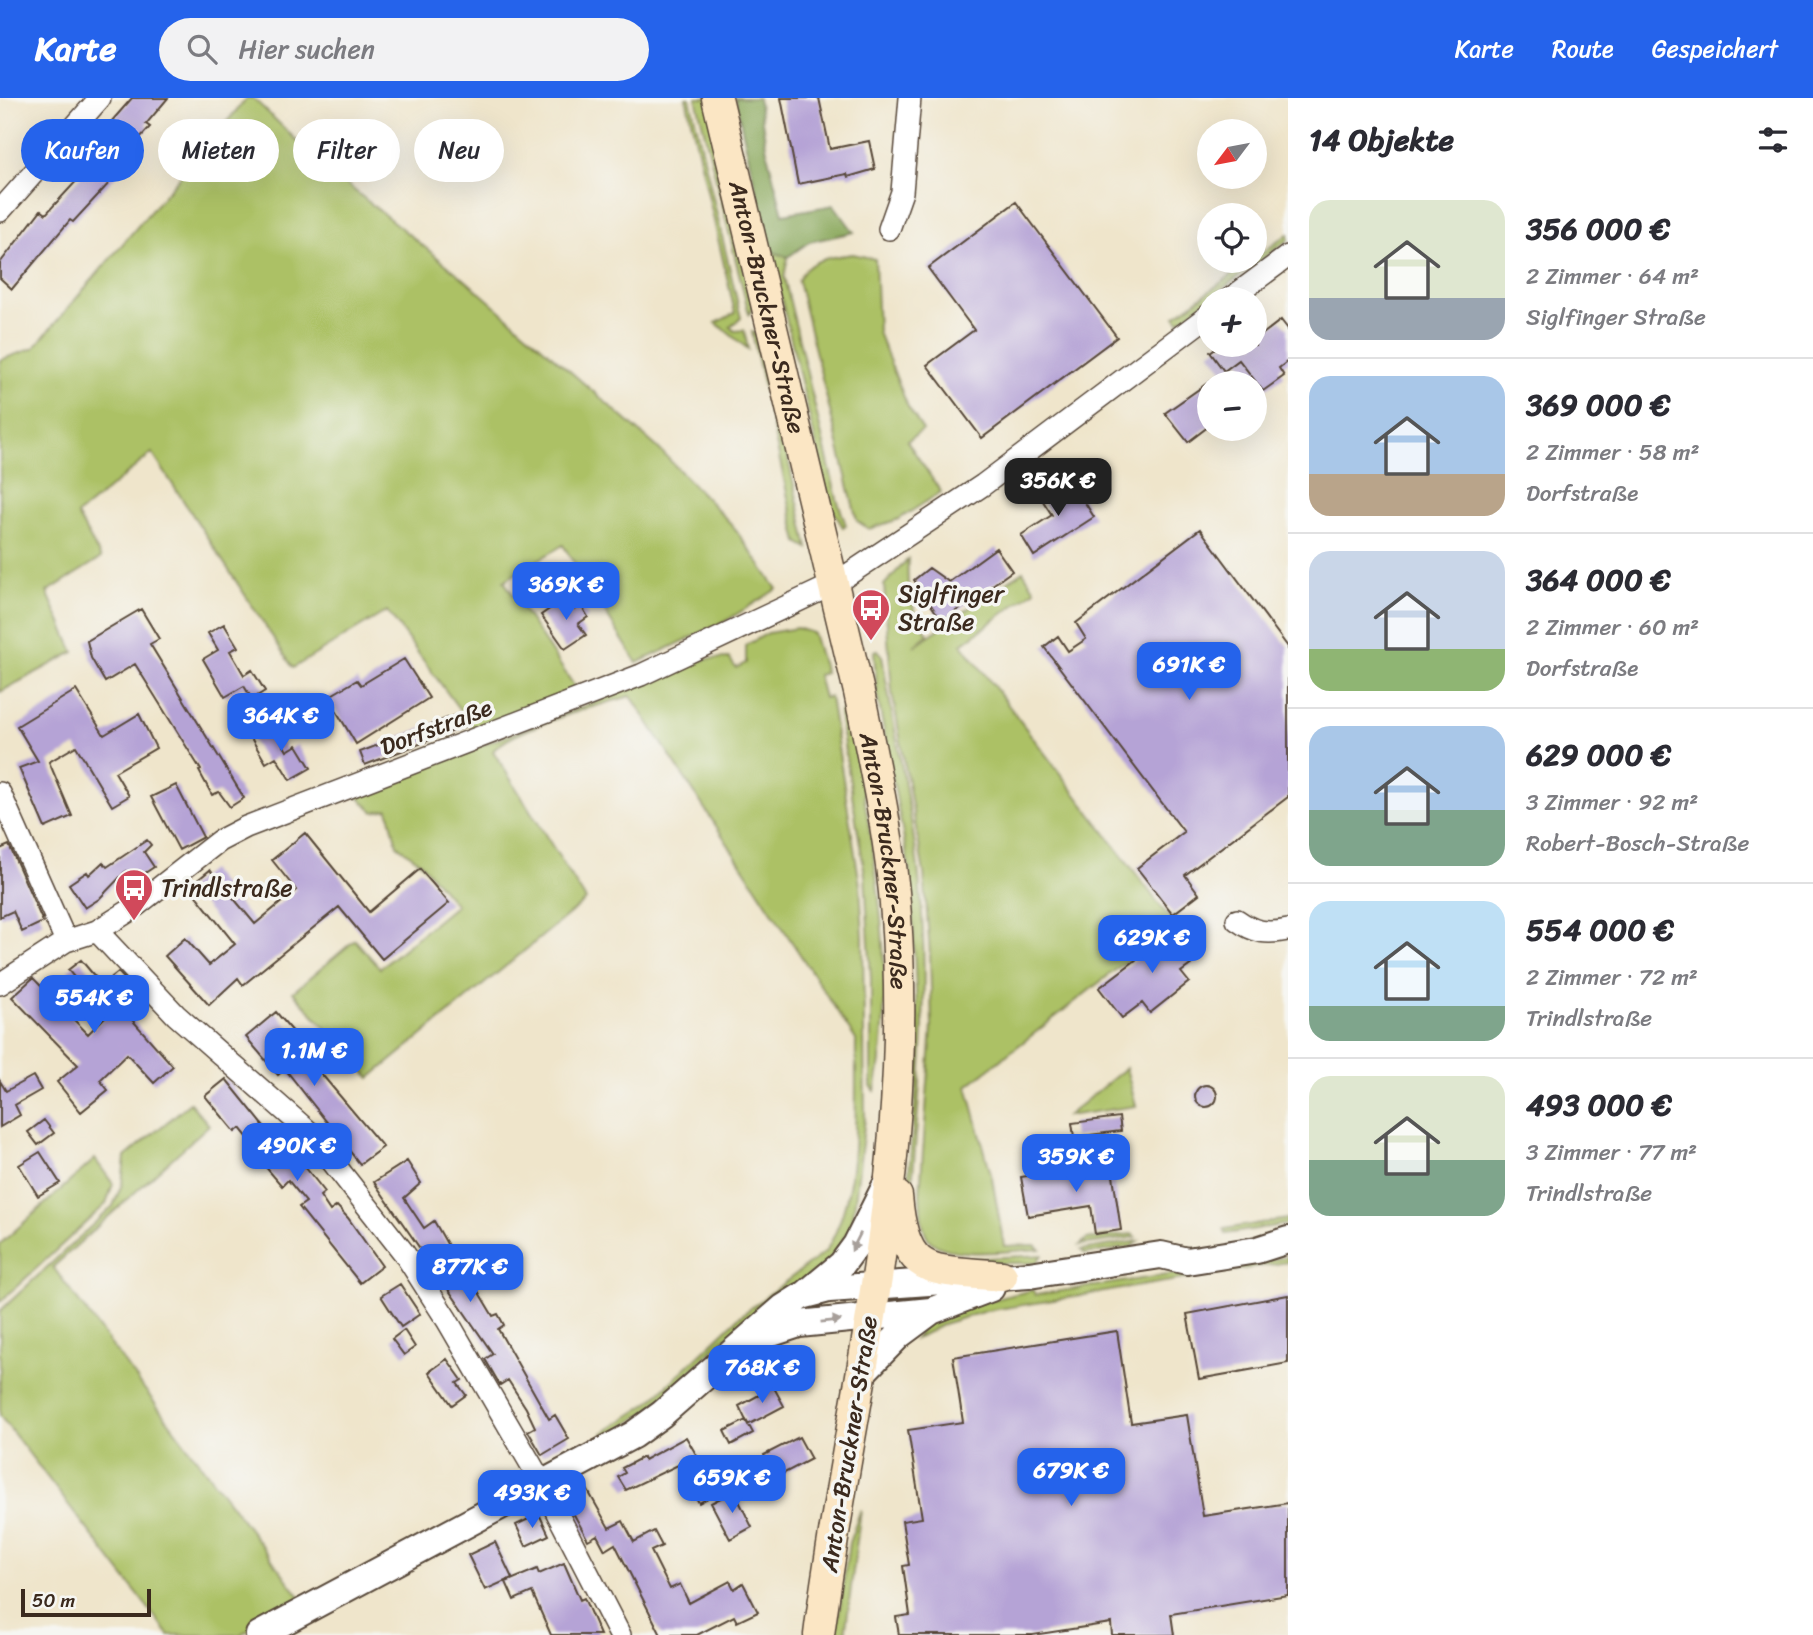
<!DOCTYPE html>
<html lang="de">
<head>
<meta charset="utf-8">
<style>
	body { margin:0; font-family:Sriracha,sans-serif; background:#f2f2f3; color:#2b2b33; height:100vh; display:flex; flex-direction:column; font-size:26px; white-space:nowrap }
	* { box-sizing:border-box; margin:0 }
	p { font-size:23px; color:#7c7c81 }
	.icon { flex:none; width:38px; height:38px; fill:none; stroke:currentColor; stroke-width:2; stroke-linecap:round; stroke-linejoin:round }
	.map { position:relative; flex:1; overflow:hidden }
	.drawer { display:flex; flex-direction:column; background:#fff; width:525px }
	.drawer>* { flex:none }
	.hud { position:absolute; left:21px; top:21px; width:665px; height:63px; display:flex; gap:14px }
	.needle { width:46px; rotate:238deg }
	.controls { position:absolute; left:1197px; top:21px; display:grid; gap:14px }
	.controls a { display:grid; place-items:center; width:70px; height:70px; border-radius:50%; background:#fff; box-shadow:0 7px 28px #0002; font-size:35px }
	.scale { position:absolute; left:21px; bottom:18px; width:130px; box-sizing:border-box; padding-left:7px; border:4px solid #3b2a1e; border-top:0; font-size:19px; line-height:24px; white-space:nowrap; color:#3b2a1e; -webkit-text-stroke:5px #f6f6f2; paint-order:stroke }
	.price { position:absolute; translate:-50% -60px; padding:0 16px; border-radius:14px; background:#2563eb; color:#fff; font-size:23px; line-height:46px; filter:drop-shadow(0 2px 4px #0008) }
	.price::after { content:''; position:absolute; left:50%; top:42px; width:21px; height:16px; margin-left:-10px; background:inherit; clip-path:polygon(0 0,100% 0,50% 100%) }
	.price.on { background:#222; color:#fff }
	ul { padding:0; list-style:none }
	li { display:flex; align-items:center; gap:21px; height:175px; padding:0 21px }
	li+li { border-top:2px solid #e1e1e2 }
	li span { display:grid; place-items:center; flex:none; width:196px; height:140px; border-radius:21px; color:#555 }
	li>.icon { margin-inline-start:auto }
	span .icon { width:84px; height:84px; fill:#fffc; stroke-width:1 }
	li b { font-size:30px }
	h2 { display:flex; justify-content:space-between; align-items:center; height:84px; padding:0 21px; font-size:30px }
	.tag { padding:0 24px; border-radius:32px; background:#fff; box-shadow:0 7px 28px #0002; font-size:24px; line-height:63px }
	.tag.on { background:#2563eb; color:#fff }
	header { display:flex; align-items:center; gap:42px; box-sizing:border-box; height:98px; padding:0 35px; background:#2563eb; color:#fff }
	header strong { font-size:33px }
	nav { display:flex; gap:38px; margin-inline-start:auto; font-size:24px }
	.search { width:490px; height:63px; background:#f2f2f3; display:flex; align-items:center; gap:18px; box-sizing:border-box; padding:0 24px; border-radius:38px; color:#7c7c81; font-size:26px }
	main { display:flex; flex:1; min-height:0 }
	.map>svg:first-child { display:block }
	.green { fill:#acc165; stroke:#747642; stroke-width:2 }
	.forest { fill:#89a75a; stroke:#62683c; stroke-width:2 }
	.building { fill:#b5a3d6 }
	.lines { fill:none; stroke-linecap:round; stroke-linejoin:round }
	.minor-casing { stroke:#564638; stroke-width:24 }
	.tertiary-casing { stroke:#564638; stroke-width:30 }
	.secondary-casing { stroke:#564638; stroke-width:33 }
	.minor { stroke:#fff; stroke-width:21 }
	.tertiary { stroke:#fff; stroke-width:26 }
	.secondary { stroke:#fbe6c4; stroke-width:30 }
	.oneway { fill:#a79f9a }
	.labels { text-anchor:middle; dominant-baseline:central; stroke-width:7; stroke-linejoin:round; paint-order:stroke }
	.street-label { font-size:24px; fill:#3b2a1e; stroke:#f6f6f2 }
	.poi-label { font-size:24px; fill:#3b2a1e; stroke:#f6f6f2; text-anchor:start }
</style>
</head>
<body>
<header>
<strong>Karte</strong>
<div class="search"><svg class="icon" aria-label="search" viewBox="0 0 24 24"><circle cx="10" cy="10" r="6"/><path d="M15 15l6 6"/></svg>Hier suchen</div>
<nav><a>Karte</a><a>Route</a><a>Gespeichert</a></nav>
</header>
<main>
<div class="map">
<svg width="1288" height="1537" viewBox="0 0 1288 1537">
	<rect width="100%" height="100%" fill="#f6f6f2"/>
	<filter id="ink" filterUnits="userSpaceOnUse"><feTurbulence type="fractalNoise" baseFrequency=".0143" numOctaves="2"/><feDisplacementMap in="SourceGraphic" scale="14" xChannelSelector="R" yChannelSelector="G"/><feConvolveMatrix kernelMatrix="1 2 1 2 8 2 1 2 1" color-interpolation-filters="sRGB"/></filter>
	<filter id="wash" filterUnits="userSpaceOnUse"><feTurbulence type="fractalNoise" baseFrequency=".00686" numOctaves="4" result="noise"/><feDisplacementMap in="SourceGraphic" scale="28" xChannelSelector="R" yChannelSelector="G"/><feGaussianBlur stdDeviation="1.57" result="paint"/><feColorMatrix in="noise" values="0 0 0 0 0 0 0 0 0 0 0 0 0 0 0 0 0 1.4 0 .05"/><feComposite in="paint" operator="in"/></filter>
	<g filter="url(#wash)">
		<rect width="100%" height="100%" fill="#efe5cb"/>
		<path class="green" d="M247 0H253L319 64 463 180 658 350 732 427 777 491 724 524 637 565 563 447 504 483 577 592 474 631 387 513 293 570 152 355 77 417 101 460 47 494 74 554 0 594V262L34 250Z
			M686 0H690L695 21 741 220 730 229 735 233 744 232 748 251 716 225 735 215Z
			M696 0H708L753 211 749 216Z
			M1288 136V142L1179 223 1175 218Z
			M770 153 788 159 784 179 837 401 846 427 843 429 831 409Z
			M853 156 875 161 878 234 908 309 923 332 907 343 941 394 899 421 869 431 857 423 798 183C808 160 830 159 853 156Z
			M752 234 760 236 808 450 798 444 795 432Z
			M908 461C906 495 910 508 928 536L914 548 1023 473 1035 492 962 546 1174 826 967 988 992 1080 1004 1148 1035 1147 1040 1151C1015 1152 943 1163 928 1140 920 1127 921 1110 920 1096L932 928 930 857 924 775 892 594 884 487Z
			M797 530 813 535 825 575 818 577 824 600 830 599 860 787 863 838 865 1020 852 1128 828 1164 737 1229 649 1312 606 1340 603 1335 649 1305 739 1219 826 1153C862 1094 855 1009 856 942L631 598C601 606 511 631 493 653L586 802 370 980 293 894 355 842 380 870 456 807 421 765 397 747 388 711 374 714 355 696 706 561 729 560 736 570 746 565V547L768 535Z
			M878 552 882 557C893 631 911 705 919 779 930 886 920 992 911 1099L907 1096 919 958 913 829 909 769 877 595 874 553Z
			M842 611C856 640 860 673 865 705 881 797 894 900 875 993L871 988V880L865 777 839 616Z
			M1126 970 1136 1008 1067 1018Z
			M190 1005 209 1027 53 1169 303 1503 239 1537H169L0 1318V1213L113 1108 122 1086 125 1059Z
			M95 1061 113 1086 106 1106 0 1204V1146Z
			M1288 1121V1126L1225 1136 1224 1131Z
			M1132 1136 1136 1139 1080 1147 1087 1141Z
			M1138 1143 1131 1149 1085 1156 1081 1152Z
			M1042 1157 1036 1165H946L949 1162Z
			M1288 1159V1164L986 1213 946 1225 915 1241 926 1224 982 1204 1033 1192 1035 1197Z
			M861 1411 845 1537H836L849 1445Z"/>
		<path class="forest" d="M735 0H758L768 59 783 116 834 107 854 134 809 144 788 159 770 153Z"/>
		<g id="blocks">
			<path class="building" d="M132 0H168L146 26 150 29 138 42 134 38 123 51 103 33Z
				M781 0H819L830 51 869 43 875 71 848 79 847 76 798 86Z
				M104 53 124 69 73 124 70 122 12 191 0 180V165L41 112 46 116Z
				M1016 104 1117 239 982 340 927 267 974 232 928 170Z
				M1281 222 1288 231V263L1279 270 1284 278 1263 293 1239 262 1224 273 1210 254 1220 247H1255V242Z
				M1209 284V328L1188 344 1165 315Z
				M1070 381 1094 419 1034 458 1021 437 1052 417 1041 400Z
				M1200 431 1288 549V699L1185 777 1199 796 1173 816 1137 770 1184 734 1044 549 1058 538 1068 553 1086 541 1076 525Z
				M996 450 1012 473 942 523 914 482 929 470 949 484Z
				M567 499 575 511 581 507 588 519 578 526 586 537 565 551 541 517Z
				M141 511 159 541 150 546 244 700 230 709 219 694 212 697 199 673 201 672 135 566 105 584 91 560 87 543Z
				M224 526 238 549 230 553 244 577 252 572 265 593 252 601 244 588 225 599 203 561 218 552 208 535Z
				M404 561 429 600 356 646 328 599 357 582 361 587Z
				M76 592 104 637 139 616 156 650 115 674 129 698 112 708 76 648 49 664 72 718 45 730 19 670 38 663 17 628Z
				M458 616 464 629 365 667 360 654Z
				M272 627 287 653 297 647 311 670 290 682 276 659 266 665 251 640Z
				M176 687 203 739 179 752 151 699Z
				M305 735 369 814 420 771 449 805 382 861 339 809 243 887 238 880 209 907 165 858 185 840 209 867 235 846 189 789 210 772 255 826 296 792 272 762Z
				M147 742 151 747 144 754 154 769 133 783 126 773 99 801 85 810 69 786 87 774 89 777 103 764 107 769Z
				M9 747 43 824 22 834 13 813 0 819V751Z
				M1183 826 1197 845 1187 852 1196 863 1181 874 1189 884 1150 915 1142 905 1122 920 1099 890Z
				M81 862 102 887 118 874 136 893 119 907 173 968 154 985 127 956 100 982 108 992 81 1014 57 984 78 967 12 899 33 880 88 936 106 918 68 872Z
				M276 914 295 936 283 946 304 973 313 966 383 1049 360 1066 285 971 278 977 246 939Z
				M33 978 41 992 15 1007 20 1017 0 1029V983L6 993Z
				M226 981 276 1043 281 1039 325 1094 320 1098 330 1113 337 1108 348 1120 382 1168 360 1185 299 1109 306 1104 288 1082 282 1088 257 1059 261 1056 240 1030 235 1034 205 998Z
				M1195 998a11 11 0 1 1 22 0a11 11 0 1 1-22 0Z
				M1119 1019 1121 1033 1074 1039 1072 1025Z
				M44 1022 54 1035 38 1047 28 1034Z
				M40 1054 60 1085 38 1098 19 1067Z
				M407 1063 421 1085 404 1100 424 1130 434 1123 472 1190 475 1188 493 1218 498 1216 504 1227 498 1231 549 1321 555 1317 569 1341 542 1357 528 1333 535 1329 526 1310 508 1282 500 1287 485 1261 493 1256 374 1084Z
				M1111 1064 1121 1132 1095 1136 1091 1108 1028 1118 1021 1079Z
				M400 1186 420 1216 401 1229 381 1198Z
				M1288 1197V1265L1199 1281 1187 1216Z
				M404 1232 415 1249 404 1257 392 1241Z
				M1117 1233 1131 1325 1187 1317 1203 1418 1288 1405V1497L1171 1516 1174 1537H1112L1111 1525 1033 1537H899L896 1519 910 1517 903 1468 909 1467 902 1423 922 1420 908 1332 963 1324 953 1259Z
				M447 1261 462 1282 457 1285 466 1297 452 1307 429 1274Z
				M772 1286 784 1308 748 1327 739 1308 761 1296 759 1292Z
				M746 1322 753 1335 731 1347 724 1333Z
				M686 1339 697 1358 626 1392 618 1379 625 1375 622 1370 643 1359 644 1362Z
				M799 1339 811 1361 775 1380 764 1357Z
				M708 1377 717 1395 699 1405 689 1387Z
				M587 1391 609 1430 623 1423 634 1444 654 1433 662 1448 651 1453 670 1491 680 1486 689 1505 730 1483 734 1491 743 1485 758 1514 737 1524 734 1518 697 1537H661L615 1446 605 1452 597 1437 588 1442 566 1402Z
				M734 1393 752 1429 730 1441 711 1405Z
				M539 1416 549 1437 526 1448 516 1427Z
				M495 1444 512 1480 485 1492 468 1457Z
				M564 1465 580 1502 584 1500 600 1537H551L532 1494 514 1502 506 1484 537 1471 539 1476Z"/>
		</g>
	</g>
	<g filter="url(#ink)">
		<use href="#blocks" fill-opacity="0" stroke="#564638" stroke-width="2"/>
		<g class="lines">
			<defs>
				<path id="minor" d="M0 113 100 0
					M889 131 902 94 910 0
					M1230 201 1288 158
					M0 695 66 843
					M1237 822C1255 835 1267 836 1288 832
					M97 833 176 917 309 1034 404 1155 447 1222 539 1380 620 1537
					M0 886 66 843 97 833 132 811 219 743 246 729 641 577 834 486 983 387 1209 217"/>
				<path id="tertiary" d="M806 1196 842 1166 856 1147 887 1085
					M754 1241 799 1226 931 1213 991 1190
					M864 1273 899 1237 930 1214
					M259 1537 633 1337 662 1316 783 1210 802 1198 829 1191 1029 1177 1161 1157 1187 1163 1257 1152 1288 1142"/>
				<g id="secondary">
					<path id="s1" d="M717 0 859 594C874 667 891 743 896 818 901 889 900 963 894 1035 881 1204 840 1369 819 1537"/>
					<path d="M897 1098C904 1181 931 1171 1002 1178"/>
				</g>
			</defs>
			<use href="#minor" class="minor-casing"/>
			<use href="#tertiary" class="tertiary-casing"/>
			<use href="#secondary" class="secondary-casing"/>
			<use href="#minor" class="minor"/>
			<use href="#tertiary" class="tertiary"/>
			<use href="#secondary" class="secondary"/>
		</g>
		<defs><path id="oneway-solid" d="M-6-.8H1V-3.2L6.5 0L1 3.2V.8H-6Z" transform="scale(1.75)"/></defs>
		<g class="oneway">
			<use href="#oneway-solid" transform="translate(856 1144) rotate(117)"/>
			<use href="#oneway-solid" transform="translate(831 1223) rotate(-6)"/>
		</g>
	</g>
	<defs>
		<symbol id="bus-pin" viewBox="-11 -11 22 30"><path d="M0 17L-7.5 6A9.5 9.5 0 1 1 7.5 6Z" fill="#d1495b" stroke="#f6f6f2"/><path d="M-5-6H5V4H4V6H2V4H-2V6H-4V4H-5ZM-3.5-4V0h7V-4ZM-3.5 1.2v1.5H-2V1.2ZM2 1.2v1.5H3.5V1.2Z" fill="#fff"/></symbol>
	</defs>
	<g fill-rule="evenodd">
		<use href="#bus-pin" x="849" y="488" width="44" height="60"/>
		<use href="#bus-pin" x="112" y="768" width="44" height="60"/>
	</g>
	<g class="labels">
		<g class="street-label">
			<text stroke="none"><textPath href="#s1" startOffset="215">Anton-Bruckner-Straße</textPath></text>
			<text transform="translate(436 629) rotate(-21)">Dorfstraße</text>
			<text stroke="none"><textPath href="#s1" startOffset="782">Anton-Bruckner-Straße</textPath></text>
			<text transform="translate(849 1346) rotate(-81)">Anton-Bruckner-Straße</text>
		</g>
		<g class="poi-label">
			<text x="898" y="496">Siglfinger<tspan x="898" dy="28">Straße</tspan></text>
			<text x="161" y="790">Trindlstraße</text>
		</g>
	</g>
</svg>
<div class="controls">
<a><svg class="needle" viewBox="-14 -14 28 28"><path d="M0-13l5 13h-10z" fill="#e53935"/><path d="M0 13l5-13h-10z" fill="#7c7c81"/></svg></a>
<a><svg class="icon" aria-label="locate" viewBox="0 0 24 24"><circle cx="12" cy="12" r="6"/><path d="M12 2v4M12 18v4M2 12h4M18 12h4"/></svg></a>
<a>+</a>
<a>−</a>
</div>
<div class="scale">50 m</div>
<b class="price on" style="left:1058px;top:420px">356K €</b>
<b class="price" style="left:566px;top:524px">369K €</b>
<b class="price" style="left:1189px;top:604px">691K €</b>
<b class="price" style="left:281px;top:655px">364K €</b>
<b class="price" style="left:1152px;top:877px">629K €</b>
<b class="price" style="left:94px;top:937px">554K €</b>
<b class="price" style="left:314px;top:990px">1.1M €</b>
<b class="price" style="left:297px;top:1085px">490K €</b>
<b class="price" style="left:1076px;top:1096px">359K €</b>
<b class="price" style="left:470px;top:1206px">877K €</b>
<b class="price" style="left:762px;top:1307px">768K €</b>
<b class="price" style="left:1071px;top:1410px">679K €</b>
<b class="price" style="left:732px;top:1417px">659K €</b>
<b class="price" style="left:532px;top:1432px">493K €</b>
<div class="hud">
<a class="tag on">Kaufen</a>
<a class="tag">Mieten</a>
<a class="tag">Filter</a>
<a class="tag">Neu</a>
</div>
</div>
<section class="drawer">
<h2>14 Objekte<svg class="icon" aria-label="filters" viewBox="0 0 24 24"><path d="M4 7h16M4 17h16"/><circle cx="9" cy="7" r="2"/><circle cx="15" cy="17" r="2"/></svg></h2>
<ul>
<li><span style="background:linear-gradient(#dfe7d0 70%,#9aa5b1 0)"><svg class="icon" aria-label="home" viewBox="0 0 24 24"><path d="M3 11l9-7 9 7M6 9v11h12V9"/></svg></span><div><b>356 000 €</b><p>2 Zimmer · 64 m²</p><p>Siglfinger Straße</p></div></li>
<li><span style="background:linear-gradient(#a9c7e8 70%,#b9a48a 0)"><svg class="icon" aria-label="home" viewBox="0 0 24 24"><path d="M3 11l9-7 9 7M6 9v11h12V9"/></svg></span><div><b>369 000 €</b><p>2 Zimmer · 58 m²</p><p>Dorfstraße</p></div></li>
<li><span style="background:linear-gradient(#c9d6e8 70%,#8fb573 0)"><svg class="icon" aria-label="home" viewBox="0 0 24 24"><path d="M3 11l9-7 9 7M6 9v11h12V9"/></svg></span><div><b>364 000 €</b><p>2 Zimmer · 60 m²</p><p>Dorfstraße</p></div></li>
<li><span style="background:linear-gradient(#a9c7e8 60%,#7fa58c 0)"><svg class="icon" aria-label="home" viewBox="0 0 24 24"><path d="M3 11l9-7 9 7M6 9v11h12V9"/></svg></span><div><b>629 000 €</b><p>3 Zimmer · 92 m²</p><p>Robert-Bosch-Straße</p></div></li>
<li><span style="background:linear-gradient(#bfe0f5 75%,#7fa58c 0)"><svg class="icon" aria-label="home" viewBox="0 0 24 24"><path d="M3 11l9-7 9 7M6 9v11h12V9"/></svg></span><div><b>554 000 €</b><p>2 Zimmer · 72 m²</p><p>Trindlstraße</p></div></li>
<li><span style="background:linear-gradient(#dfe7d0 60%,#7fa58c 0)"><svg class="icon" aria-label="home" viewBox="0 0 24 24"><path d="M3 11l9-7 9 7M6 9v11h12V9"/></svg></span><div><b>493 000 €</b><p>3 Zimmer · 77 m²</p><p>Trindlstraße</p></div></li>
</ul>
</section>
</main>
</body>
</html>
